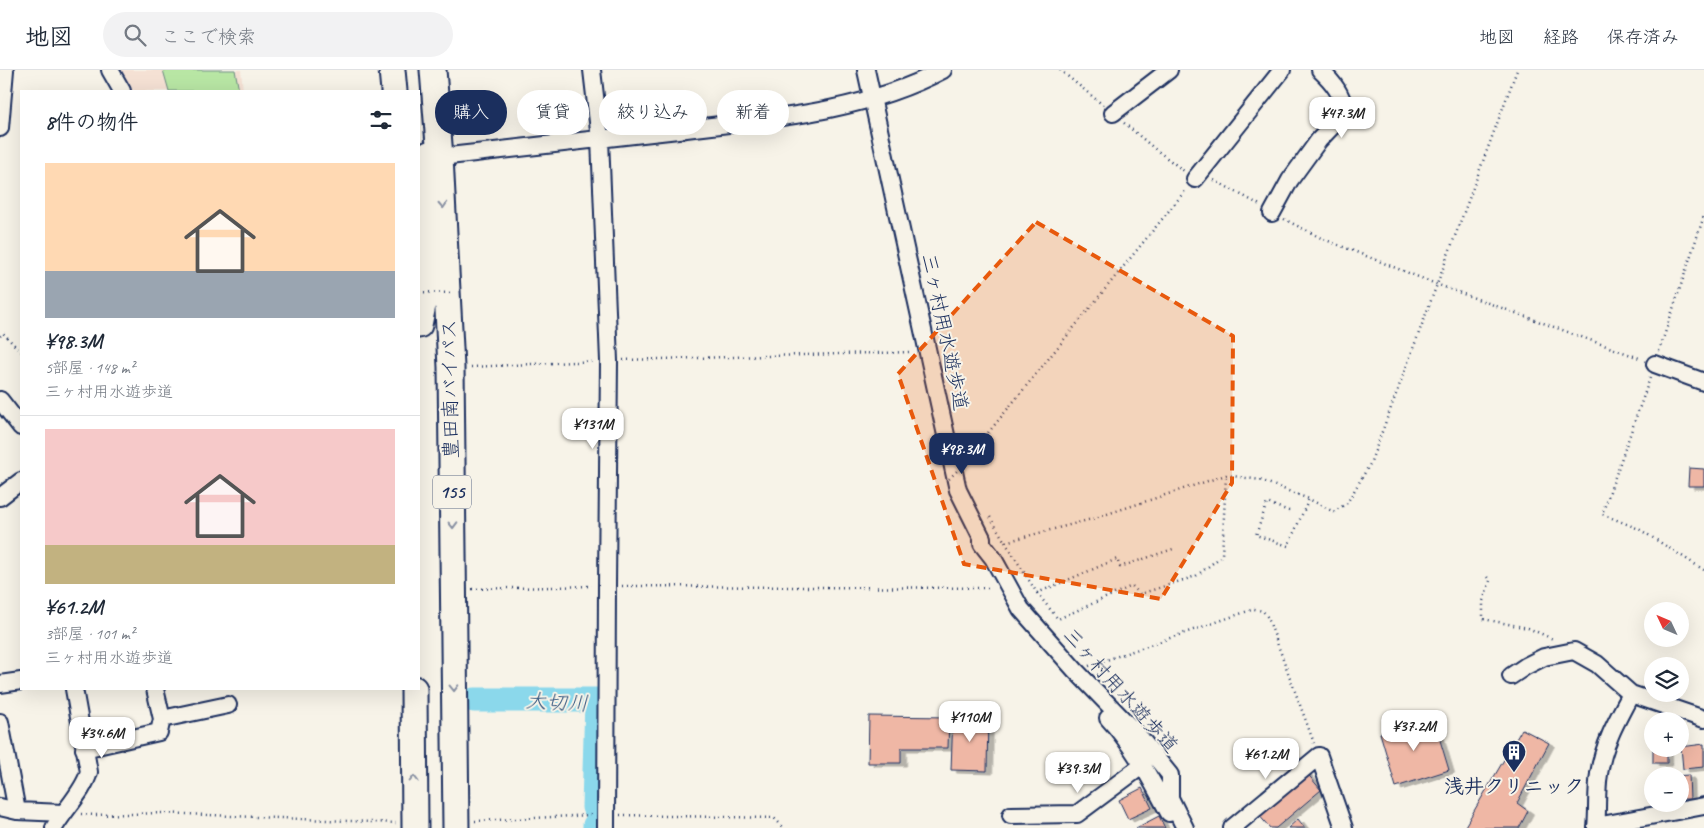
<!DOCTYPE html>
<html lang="ja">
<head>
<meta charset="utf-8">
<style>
	body { margin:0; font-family:Caveat,"Klee One",sans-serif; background:#f2f2f3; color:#1f2937; height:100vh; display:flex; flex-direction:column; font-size:19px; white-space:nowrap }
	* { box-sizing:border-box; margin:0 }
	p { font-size:16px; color:#747a83 }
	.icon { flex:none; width:28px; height:28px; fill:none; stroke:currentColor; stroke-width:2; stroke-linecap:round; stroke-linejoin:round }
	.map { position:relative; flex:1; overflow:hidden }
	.side { position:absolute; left:20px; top:20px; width:400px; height:600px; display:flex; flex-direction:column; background:#fff; border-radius:0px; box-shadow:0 5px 20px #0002 }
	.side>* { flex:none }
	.hud { position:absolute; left:435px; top:20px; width:475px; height:45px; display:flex; gap:10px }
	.needle { width:32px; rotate:314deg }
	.fabs { position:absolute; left:1644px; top:532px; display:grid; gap:10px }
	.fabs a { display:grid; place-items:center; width:45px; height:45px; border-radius:50%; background:#fff; box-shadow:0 5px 20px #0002; font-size:25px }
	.price { position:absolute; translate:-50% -42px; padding:0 11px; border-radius:10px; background:#fff; color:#222; font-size:16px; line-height:32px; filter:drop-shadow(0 1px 2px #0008) }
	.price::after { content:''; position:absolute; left:50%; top:30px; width:15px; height:11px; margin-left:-8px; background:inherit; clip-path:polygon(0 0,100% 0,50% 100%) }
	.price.selected { background:#1b2f5e; color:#fff }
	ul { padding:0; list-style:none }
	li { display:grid; align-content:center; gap:10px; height:265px; padding:0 25px }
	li+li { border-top:1px solid #e0e1e3 }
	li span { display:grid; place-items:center; height:155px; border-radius:0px; color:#555 }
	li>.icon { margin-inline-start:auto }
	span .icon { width:90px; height:90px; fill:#fffc; stroke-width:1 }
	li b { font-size:21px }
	h2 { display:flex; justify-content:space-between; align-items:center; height:60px; padding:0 25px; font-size:21px }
	.tag { padding:0 18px; border-radius:22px; background:#fff; box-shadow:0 5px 20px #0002; font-size:18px; line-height:45px }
	.tag.selected { background:#1b2f5e; color:#fff }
	header { display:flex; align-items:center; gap:30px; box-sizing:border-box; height:70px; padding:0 25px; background:#fff; border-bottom:1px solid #e0e1e3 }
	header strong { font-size:24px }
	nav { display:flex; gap:28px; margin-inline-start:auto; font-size:18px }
	.search { width:350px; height:45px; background:#f2f2f3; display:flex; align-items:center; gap:12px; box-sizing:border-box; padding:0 18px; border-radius:28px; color:#747a83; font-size:19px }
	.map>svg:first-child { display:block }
	.built { fill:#f5e1d4 }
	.green { fill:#b8e6a4; stroke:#6a8a81 }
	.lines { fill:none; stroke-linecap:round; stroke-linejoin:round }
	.river { stroke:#8bd8eb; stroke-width:25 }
	.building { fill:#efb7a5; stroke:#1b2f5e; filter:url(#shadow) }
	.minor-casing { stroke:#1b2f5e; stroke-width:20 }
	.highway-casing { stroke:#1b2f5e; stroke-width:29 }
	.path { stroke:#1b2f5e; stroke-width:2.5; stroke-dasharray:1 4; stroke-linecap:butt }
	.minor { stroke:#f7f3e8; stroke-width:16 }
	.highway { stroke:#f7f3e8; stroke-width:25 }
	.path-bridge { stroke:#1b2f5e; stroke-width:2.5; stroke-dasharray:1 4; stroke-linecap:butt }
	.oneway { stroke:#8991a3 }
	.marked { fill:#e8590c; fill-opacity:0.2; stroke:#e8590c; stroke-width:4; stroke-dasharray:10 6; stroke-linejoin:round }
	.labels { text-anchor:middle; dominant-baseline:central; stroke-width:4; stroke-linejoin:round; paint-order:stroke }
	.shield { fill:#f7f3e8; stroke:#5d6a87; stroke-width:1 }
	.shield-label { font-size:19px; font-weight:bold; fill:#1b2f5e }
	.street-label { font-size:20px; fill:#1b2f5e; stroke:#f7f3e8 }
	.poi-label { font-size:20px; font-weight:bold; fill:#1b2f5e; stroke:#f7f3e8 }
	.water-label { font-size:21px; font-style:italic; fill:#375981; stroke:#f7f3e8 }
</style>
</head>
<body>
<header>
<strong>地図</strong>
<div class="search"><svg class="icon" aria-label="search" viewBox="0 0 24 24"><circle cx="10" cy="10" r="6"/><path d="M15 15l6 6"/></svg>ここで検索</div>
<nav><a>地図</a><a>経路</a><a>保存済み</a></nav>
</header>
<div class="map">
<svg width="1704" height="758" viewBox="0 0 1704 758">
	<defs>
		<filter id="shadow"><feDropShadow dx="5.5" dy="3" stdDeviation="0" flood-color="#0004"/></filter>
	</defs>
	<rect width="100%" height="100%" fill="#f7f3e8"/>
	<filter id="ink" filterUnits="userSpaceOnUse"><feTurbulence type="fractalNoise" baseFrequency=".02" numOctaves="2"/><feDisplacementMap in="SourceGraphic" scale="10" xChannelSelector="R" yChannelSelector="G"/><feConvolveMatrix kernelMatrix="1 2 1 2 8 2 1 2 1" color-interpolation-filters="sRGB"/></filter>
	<g filter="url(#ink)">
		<path class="built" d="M118 0H241L243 21H132Z"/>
		<path class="green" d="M163 0H235L239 21H169Z"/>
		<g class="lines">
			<path class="river" d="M474 630H597L594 737
				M595 755V758"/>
		</g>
		<path class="building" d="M1689 398 1704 399V416H1688Z
			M953 645H988L987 701 951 700Z
			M869 646 949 647 948 678H901V693H868Z
			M1433 647 1449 700 1396 717 1380 663Z
			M1522 659 1549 673 1517 733 1528 741 1519 758H1464Z
			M1704 674V697L1683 699 1681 677Z
			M1653 679H1667V693H1653Z
			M1306 702 1321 720 1276 758H1270L1258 744Z
			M1689 705 1690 729H1680V706H1674Z
			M1142 718 1152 738 1128 749 1119 730Z
			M1159 746 1165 758H1136Z
			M1298 749 1305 758H1288Z"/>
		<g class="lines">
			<defs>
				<path id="minor" d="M110 0 122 21
					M592 0 600 69 609 291 607 516 606 758
					M866 0 958 420 982 468V474L993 488 1021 539 1075 600 1137 664 1170 705V728L1185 758
					M1113 43 1169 0
					M0 58 5 0
					M431 84 440 87C520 78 599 69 678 60 768 49 862 43 943 0
					M1195 109 1282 0
					M1272 143 1290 110 1319 70 1346 42C1341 23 1334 13 1320 0
					M1655 294 1704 312
					M0 330 21 357
					M0 427 21 411
					M1511 606 1526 596 1544 587 1574 581 1597 594 1631 624
					M0 614 21 611
					M1108 648C1134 676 1151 710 1169 743
					M162 649 228 635
					M0 652 17 741
					M84 679 159 662 162 649 155 619
					M0 737 17 741 63 743
					M1011 745 1077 744 1143 695
					M1596 756 1704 736
					M54 758C64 740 84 721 89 702L74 619
					M1232 758 1319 686 1344 758
					M1596 758C1598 740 1596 721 1599 704 1603 675 1617 650 1631 624L1704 649"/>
				<path id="highway" d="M392 0 394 21
					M433 0 440 87 451 297 456 758
					M419 255 424 230 419 112 429 84
					M414 619 415 758"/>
			</defs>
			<use href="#minor" class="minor-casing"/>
			<use href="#highway" class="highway-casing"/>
			<path class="path" d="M1060 0 1103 35
				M1124 53 1155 79 1184 101
				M1214 110 1260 135
				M1284 149 1321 168 1436 214 1642 289
				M0 266 3 263 21 282
				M1659 281 1704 146
				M623 290 912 282
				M471 297 595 291
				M1650 308 1602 444 1639 459 1704 500
				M966 390 1185 121
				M1289 441 1267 433 1256 465 1288 476 1309 429
				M990 447 1005 472 1092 449 1226 405 1260 410 1309 429 1334 442 1347 433 1370 394 1517 0
				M1005 472 1037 523 1058 549 1132 516 1140 524 1196 506 1222 486 1226 405
				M1487 507 1490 511 1483 531V549L1528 558 1553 569
				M622 516 992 518
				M472 519 592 516
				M1037 523 1117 489 1120 497 1173 479
				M1089 596 1254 539 1263 541 1268 548 1314 673
				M81 744 95 745 162 743 396 753
				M620 745 774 748 784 758
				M475 751 592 745"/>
			<use href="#minor" class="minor"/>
			<use href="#highway" class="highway"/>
			<path class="path-bridge" d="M419 222 454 223
				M949 409 958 400"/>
		</g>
		<defs><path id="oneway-chevron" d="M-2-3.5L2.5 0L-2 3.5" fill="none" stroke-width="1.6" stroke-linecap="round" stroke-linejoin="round" transform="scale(1.25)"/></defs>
		<g class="oneway">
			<use href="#oneway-chevron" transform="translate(443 135) rotate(87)"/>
			<use href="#oneway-chevron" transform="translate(453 455) rotate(89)"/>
			<use href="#oneway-chevron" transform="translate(454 618) rotate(89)"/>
			<use href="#oneway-chevron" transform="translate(414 709) rotate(-90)"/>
		</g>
	</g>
	<path class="marked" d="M1036 152 1233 266 1232 413 1161 529 964 494 898 304Z"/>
	<defs>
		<symbol id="building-pin" viewBox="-11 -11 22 30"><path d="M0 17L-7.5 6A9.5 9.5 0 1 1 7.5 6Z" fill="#1b2f5e" stroke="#f7f3e8"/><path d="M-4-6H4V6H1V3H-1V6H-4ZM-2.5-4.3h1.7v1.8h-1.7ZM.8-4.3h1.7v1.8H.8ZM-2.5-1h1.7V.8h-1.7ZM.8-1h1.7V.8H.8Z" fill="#fff"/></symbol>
	</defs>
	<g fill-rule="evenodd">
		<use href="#building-pin" x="1500" y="668" width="28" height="38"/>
	</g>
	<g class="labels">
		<rect class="shield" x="433" y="405.5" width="38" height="33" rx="4"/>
		<g class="shield-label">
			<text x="452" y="422">155</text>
		</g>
		<g class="street-label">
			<text transform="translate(945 262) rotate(78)">三ヶ村用水遊歩道</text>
			<text transform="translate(450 319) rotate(-91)">豊田南バイパス</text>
			<text transform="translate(1121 620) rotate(48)">三ヶ村用水遊歩道</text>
		</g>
		<g class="poi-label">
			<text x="1514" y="716">浅井クリニック</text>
		</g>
		<g class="water-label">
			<text transform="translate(557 632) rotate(3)">大切川</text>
		</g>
	</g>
</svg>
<div class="fabs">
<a><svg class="needle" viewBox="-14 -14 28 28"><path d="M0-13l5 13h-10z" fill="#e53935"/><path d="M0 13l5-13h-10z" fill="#747a83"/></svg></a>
<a><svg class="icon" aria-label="layers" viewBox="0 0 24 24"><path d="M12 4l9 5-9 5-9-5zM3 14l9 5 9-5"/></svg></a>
<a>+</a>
<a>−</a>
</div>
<b class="price" style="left:1342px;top:69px">¥47.3M</b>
<b class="price" style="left:593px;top:380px">¥131M</b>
<b class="price selected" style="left:962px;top:405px">¥98.3M</b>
<b class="price" style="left:970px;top:673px">¥110M</b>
<b class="price" style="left:1414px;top:682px">¥37.2M</b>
<b class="price" style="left:102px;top:689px">¥34.6M</b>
<b class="price" style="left:1266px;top:710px">¥61.2M</b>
<b class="price" style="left:1078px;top:724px">¥39.3M</b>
<div class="hud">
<a class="tag selected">購入</a>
<a class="tag">賃貸</a>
<a class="tag">絞り込み</a>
<a class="tag">新着</a>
</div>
<section class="side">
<h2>8件の物件<svg class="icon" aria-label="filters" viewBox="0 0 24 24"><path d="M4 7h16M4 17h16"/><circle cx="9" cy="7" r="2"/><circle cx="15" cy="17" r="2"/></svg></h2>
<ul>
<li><span style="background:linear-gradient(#ffd9b3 70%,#9aa5b1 0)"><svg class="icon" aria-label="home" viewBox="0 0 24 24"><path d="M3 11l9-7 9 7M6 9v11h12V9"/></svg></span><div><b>¥98.3M</b><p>5部屋 · 148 m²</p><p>三ヶ村用水遊歩道</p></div></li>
<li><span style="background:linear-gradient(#f6c9c9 75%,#c2b280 0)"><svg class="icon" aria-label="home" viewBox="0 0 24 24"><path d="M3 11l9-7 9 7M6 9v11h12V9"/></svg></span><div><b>¥61.2M</b><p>3部屋 · 101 m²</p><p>三ヶ村用水遊歩道</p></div></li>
</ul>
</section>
</div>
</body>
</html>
